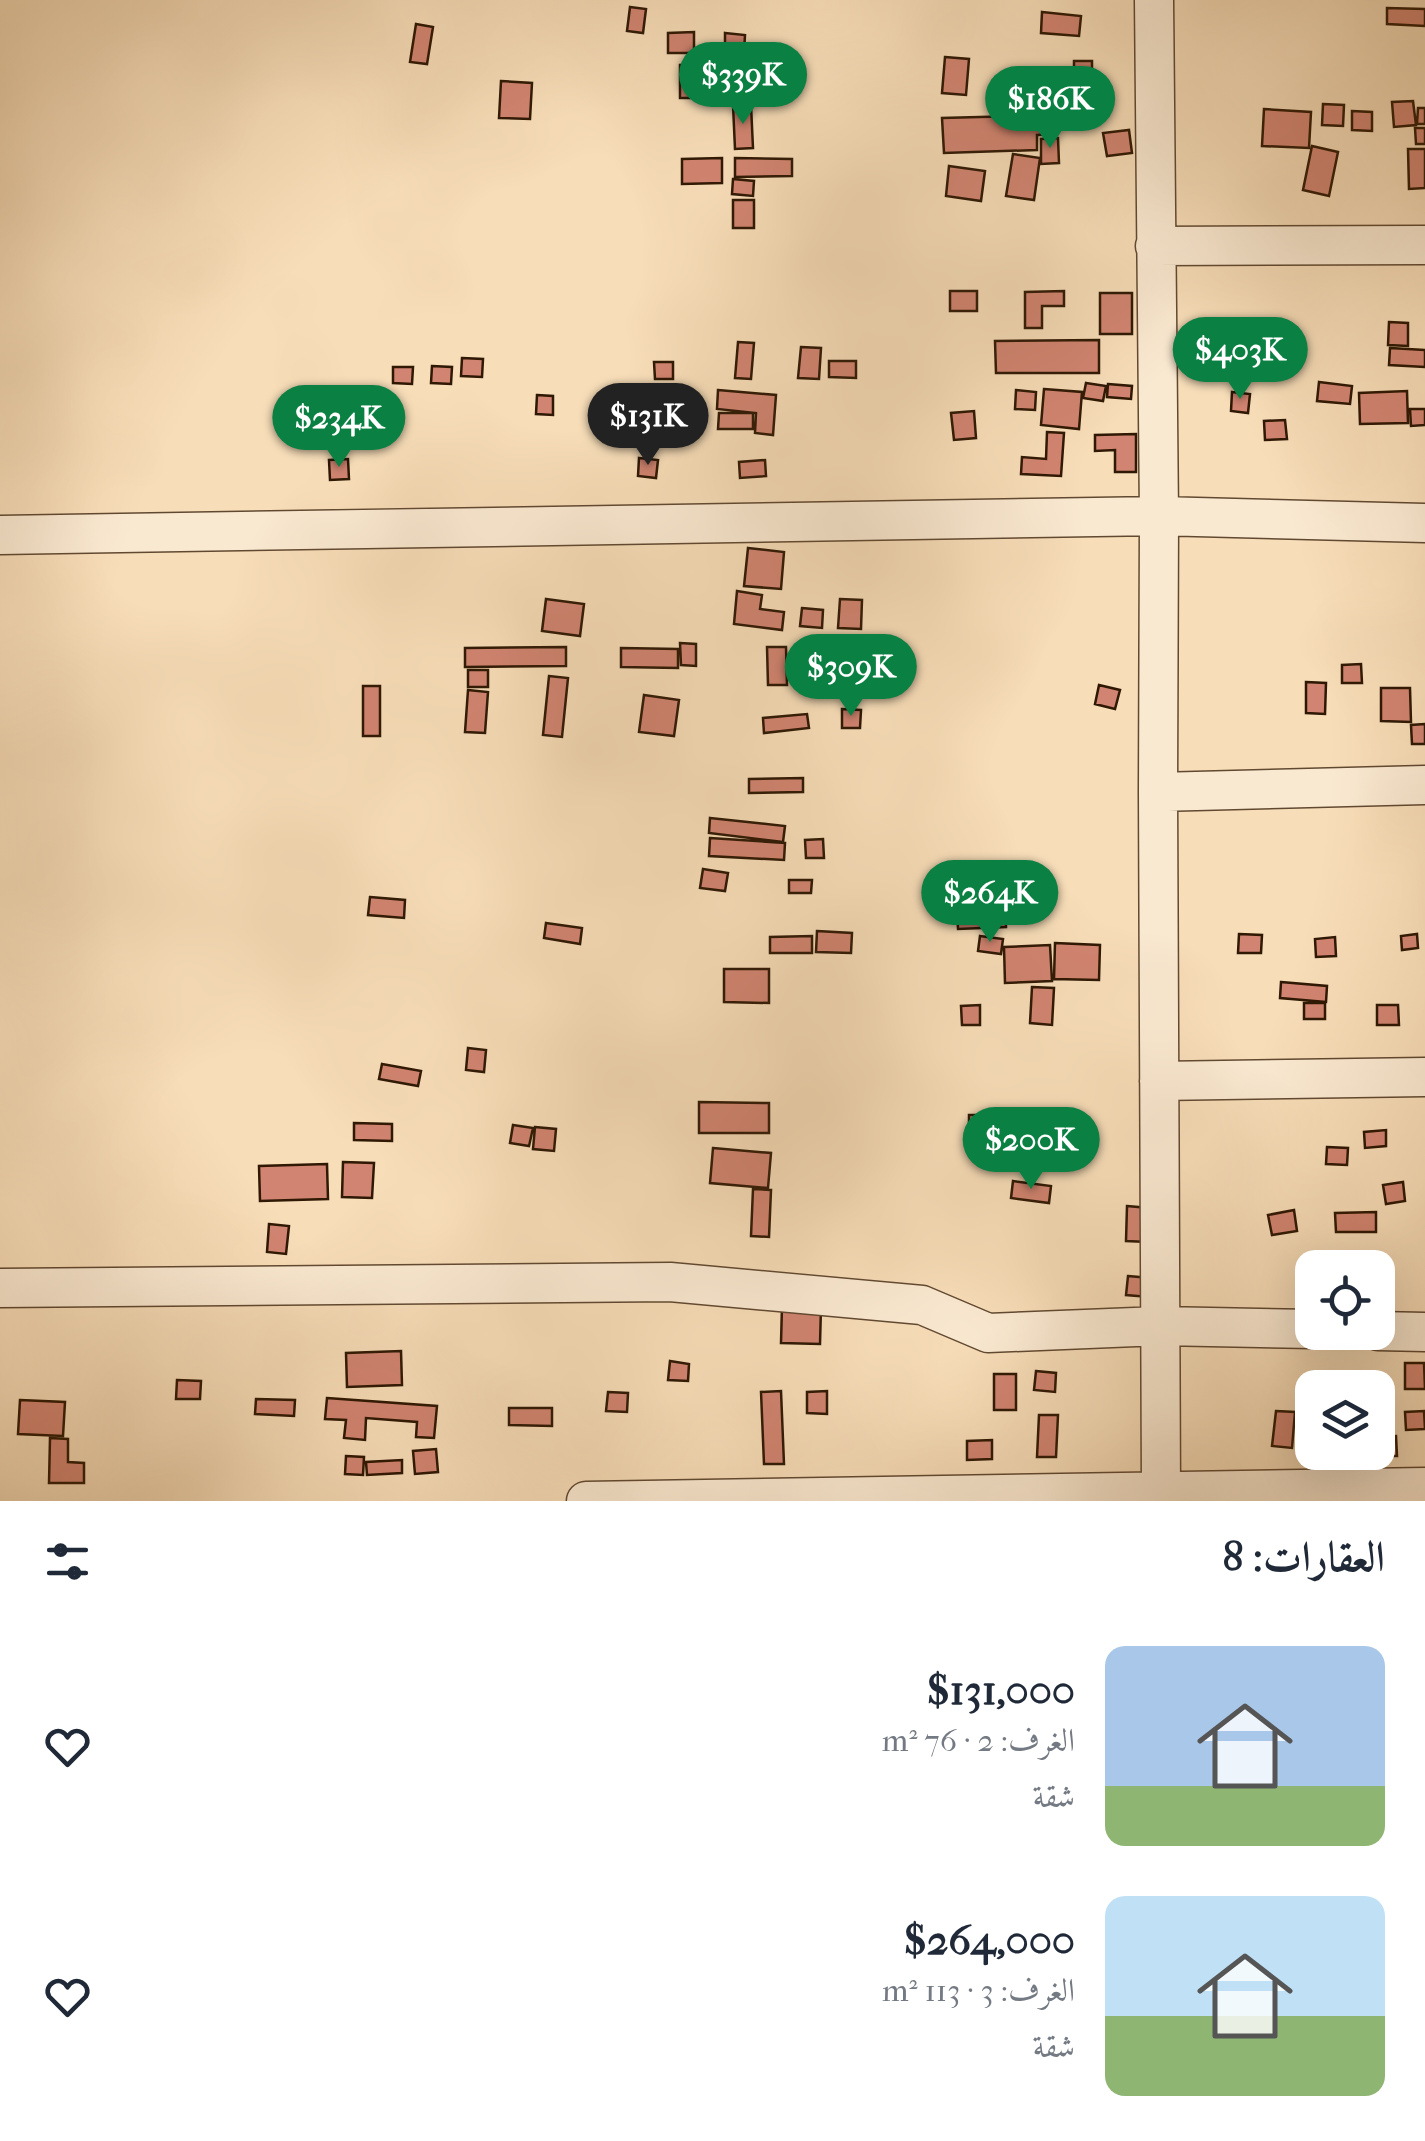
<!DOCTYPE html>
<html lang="ar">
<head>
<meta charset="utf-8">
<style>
	body { margin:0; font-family:"IM FELL French Canon",Amiri,serif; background:#f6f6f7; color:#1f2937; direction:rtl; height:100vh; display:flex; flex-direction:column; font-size:38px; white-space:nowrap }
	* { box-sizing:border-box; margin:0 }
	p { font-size:32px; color:#747a83 }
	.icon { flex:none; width:55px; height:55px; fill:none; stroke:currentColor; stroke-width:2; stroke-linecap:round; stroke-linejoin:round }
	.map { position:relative; height:1501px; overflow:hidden; direction:ltr }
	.panel { display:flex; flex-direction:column; background:#fff; flex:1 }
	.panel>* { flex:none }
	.fabs { position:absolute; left:1295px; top:1250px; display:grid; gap:20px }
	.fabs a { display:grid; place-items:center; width:100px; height:100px; border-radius:20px; background:#fff; box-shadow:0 10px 40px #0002; font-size:50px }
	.price { position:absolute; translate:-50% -85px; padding:0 22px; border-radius:35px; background:#0b8043; color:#fff; font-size:32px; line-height:65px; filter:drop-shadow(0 2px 5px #0008) }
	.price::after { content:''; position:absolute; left:50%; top:60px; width:30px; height:22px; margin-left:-15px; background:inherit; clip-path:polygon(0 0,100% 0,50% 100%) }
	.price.selected { background:#222; color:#fff }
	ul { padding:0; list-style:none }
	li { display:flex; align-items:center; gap:30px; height:250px; padding:0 40px }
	li span { display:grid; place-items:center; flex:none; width:280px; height:200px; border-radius:20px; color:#555 }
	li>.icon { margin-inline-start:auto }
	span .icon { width:120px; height:120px; fill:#fffc; stroke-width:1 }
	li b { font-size:42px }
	h2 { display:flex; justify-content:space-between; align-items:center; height:120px; padding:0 40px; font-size:42px }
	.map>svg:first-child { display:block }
	.building { fill:#d18471; stroke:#2f1804; stroke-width:2.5 }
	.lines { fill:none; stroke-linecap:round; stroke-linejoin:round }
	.minor-casing { stroke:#614931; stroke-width:41 }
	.minor { stroke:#fae9d1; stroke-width:38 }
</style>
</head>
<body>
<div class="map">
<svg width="1425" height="1501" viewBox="0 0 1425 1501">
	<rect width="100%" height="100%" fill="#f7ddb8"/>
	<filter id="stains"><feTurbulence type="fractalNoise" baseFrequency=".002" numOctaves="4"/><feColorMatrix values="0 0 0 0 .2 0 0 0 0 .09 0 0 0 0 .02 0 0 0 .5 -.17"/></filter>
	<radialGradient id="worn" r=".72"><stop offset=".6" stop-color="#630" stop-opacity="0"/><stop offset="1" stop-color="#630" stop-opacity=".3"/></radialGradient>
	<path class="building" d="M630 7 646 9 643 33 627 31Z
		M1387 8 1425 9V26L1387 24Z
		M1042 12 1081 16 1079 36 1041 33Z
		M416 24 433 27 427 64 410 62Z
		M694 32V53H668V33Z
		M725 33 745 35 744 53 725 52Z
		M945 57 969 59 966 95 942 93Z
		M1074 61H1092V84H1074Z
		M701 64V98H680V65Z
		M750 66 752 101 733 102 731 67Z
		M993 80 1011 81V99H992Z
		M501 81 532 83 530 119 499 118Z
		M1413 101 1416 125 1394 127 1392 102Z
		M1323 104 1344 105 1343 126 1322 125Z
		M733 105H751L753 148 735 149Z
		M1418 108H1425V124H1417Z
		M1264 109 1311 112 1309 148 1262 146Z
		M1352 111 1372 112V131L1352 130Z
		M1056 115 1057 134 1037 135V150L944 153 942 118Z
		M1415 128H1425V144H1416Z
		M1129 130 1132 153 1107 156 1103 133Z
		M1058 138 1059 163 1041 164V139Z
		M1312 146 1338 152 1329 196 1303 190Z
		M1408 149H1425V188L1409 189Z
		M1013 154 1040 158 1034 200 1006 196Z
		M722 158V183L682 184V159Z
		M735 158 792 159V176L735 177Z
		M949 166 985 171 981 201 946 196Z
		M733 179 754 181 753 196 732 194Z
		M733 200H754V228H733Z
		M950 291H977V311H950Z
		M1064 291V306H1042V328H1025V292Z
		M1100 293H1132V334H1100Z
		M1389 322 1408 323V346L1388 345Z
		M1099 340V373H996L995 341Z
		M738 342 754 343 751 379 735 378Z
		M801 347 821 348 819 379 798 378Z
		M1390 348 1425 350V367L1389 365Z
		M462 358 483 359 482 377 461 376Z
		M829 361H856V378L829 377Z
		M654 362H673V379H655Z
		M432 366 452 367 451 384 431 383Z
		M393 367H413L412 384 393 383Z
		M1319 382 1352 386 1350 404 1317 401Z
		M1086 383 1106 386 1103 401 1083 398Z
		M1108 384 1132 386 1131 399 1107 397Z
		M1044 389 1082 392 1079 429 1041 425Z
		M718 390 776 395 773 435 755 433 756 413 717 409Z
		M1016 390 1036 392 1035 410 1015 409Z
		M1407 391 1408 423 1360 424 1359 393Z
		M1232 392 1250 394 1248 413 1231 411Z
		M537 395 553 396V415L536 414Z
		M354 400H372V419H354Z
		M1410 409H1425V425L1411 426Z
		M974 411 976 438 954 440 951 413Z
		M719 413H753V429H718Z
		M1285 420 1287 439 1265 440 1264 421Z
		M1047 432 1064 433 1061 476 1021 474 1022 457 1046 459Z
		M1136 434V472H1115V450L1095 451V435Z
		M639 458 658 460 656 478 638 476Z
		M348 459 349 479 330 480 329 460Z
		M765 460 766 476 740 478 739 462Z
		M748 548 784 552 781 589 744 586Z
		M737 591 762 595 760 609 784 612 782 630 734 624Z
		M546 599 584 604 580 636 542 631Z
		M840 599 862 600 861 629 838 628Z
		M802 608 823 610 822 628 800 626Z
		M680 643 696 644V666L681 665Z
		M566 647V666L465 667V648Z
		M767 647H786L787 685H768Z
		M621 648 678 649V668L621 667Z
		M1361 664 1362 683H1342V665Z
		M468 670H488V687H468Z
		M549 676 568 678 562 737 543 735Z
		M1306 682 1326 683 1325 714 1306 713Z
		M1099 685 1120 690 1115 709 1095 704Z
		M363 686H380V736H363Z
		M1381 688H1410L1411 722 1381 721Z
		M468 690 488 692 485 733 465 732Z
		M644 695 679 700 674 736 639 732Z
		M842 709 861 710 860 728H842Z
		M807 714 809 728 764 733 763 718Z
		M1425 724V744H1412L1411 725Z
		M803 778V792L749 793V779Z
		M710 818 785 826 783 842 709 833Z
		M710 838 785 843 784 860 709 856Z
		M823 839 824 858H806L805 840Z
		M703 869 728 873 725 891 700 888Z
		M789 880H812L811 893H789Z
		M1005 893 1006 927 958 929 956 895Z
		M370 897 405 900 404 918 368 915Z
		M546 923 582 928 580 944 544 938Z
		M817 931 852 933 851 953 816 952Z
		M1239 934 1262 935 1261 953H1238Z
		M1417 934 1418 948 1402 950 1401 936Z
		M812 936V953H770V937Z
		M980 936 1003 939 1001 954 978 951Z
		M1335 937 1336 956 1316 957 1315 939Z
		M1055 943 1100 945 1099 980 1054 979Z
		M1050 945 1052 981 1005 983 1004 947Z
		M724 969H769V1003L724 1002Z
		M1281 982 1327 986 1326 1002 1280 998Z
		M1032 987 1054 988 1052 1025 1030 1023Z
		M1304 1003H1325V1019H1304Z
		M980 1005V1025H962L961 1006Z
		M1377 1005H1398L1399 1025H1377Z
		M468 1048 486 1050 484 1072 466 1070Z
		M382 1064 421 1071 418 1086 379 1079Z
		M699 1102 769 1103V1133H699Z
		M969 1115H1004L1005 1131H969Z
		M354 1123 392 1124V1141L354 1140Z
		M513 1125 533 1128 529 1146 510 1143Z
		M535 1127 556 1129 554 1151 533 1149Z
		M1386 1130V1146L1365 1148 1364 1132Z
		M1062 1134 1075 1135 1073 1159 1061 1158Z
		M970 1136H989V1153H971Z
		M1327 1147 1348 1148 1347 1165 1326 1164Z
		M713 1148 771 1153 768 1188 710 1183Z
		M343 1162 374 1163 372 1198 342 1197Z
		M327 1164 328 1199 260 1201 259 1166Z
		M1013 1181 1051 1186 1049 1203 1011 1198Z
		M1403 1182 1405 1201 1386 1204 1383 1185Z
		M753 1189 771 1190 769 1237 751 1236Z
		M1127 1206 1149 1208 1148 1242 1126 1241Z
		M1294 1210 1297 1231 1272 1235 1268 1215Z
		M1376 1212V1232H1336L1335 1213Z
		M269 1224 289 1226 286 1254 267 1252Z
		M1335 1261V1268H1316L1315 1263Z
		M1128 1276 1150 1278 1149 1297 1126 1295Z
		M782 1306 821 1307 820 1344 781 1343Z
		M401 1351 402 1385 347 1387 346 1353Z
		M670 1361 689 1364 688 1381 668 1380Z
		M1405 1363H1424L1425 1389H1405Z
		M1036 1371 1056 1373 1055 1392 1034 1390Z
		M994 1374H1016V1410H994Z
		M177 1380 201 1381 200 1399H176Z
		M781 1391 784 1464H764L761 1392Z
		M827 1391V1414L807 1413V1392Z
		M608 1392 628 1393 627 1412 606 1411Z
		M327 1398 437 1406 434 1438 416 1437 417 1422 366 1418 365 1440 344 1438 346 1420 325 1419Z
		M256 1399 295 1400 294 1416 255 1414Z
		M20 1400 65 1402 63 1436 18 1434Z
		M509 1408H552V1426L509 1425Z
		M1276 1411 1295 1412 1292 1448 1272 1446Z
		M1424 1411 1425 1429 1406 1430 1405 1412Z
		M1312 1414V1429L1297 1431 1296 1416Z
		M1039 1415H1058L1056 1457H1037Z
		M1297 1433H1312V1450L1298 1451Z
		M1396 1436 1397 1456H1378V1437Z
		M50 1438 68 1439V1462L84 1463V1483H49Z
		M992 1440V1459L967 1460V1441Z
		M436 1449 438 1472 415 1474 413 1451Z
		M346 1456 364 1457 363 1475 345 1474Z
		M402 1460V1473L367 1475 366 1462Z"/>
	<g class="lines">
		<defs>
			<path id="minor" d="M1154 0 1159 516 1158 792 1161 1492
				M1155 246 1425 245
				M0 535 1159 516 1425 523
				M1158 792 1425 785
				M1159 1081 1425 1077
				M0 1288 670 1282 922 1305 988 1333 1160 1326 1312 1329
				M1378 1331 1425 1332
				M586 1501 1425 1487"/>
		</defs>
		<use href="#minor" class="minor-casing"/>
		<use href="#minor" class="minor"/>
	</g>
	<rect width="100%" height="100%" filter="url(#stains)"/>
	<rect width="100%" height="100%" fill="url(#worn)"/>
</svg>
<div class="fabs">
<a><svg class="icon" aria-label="locate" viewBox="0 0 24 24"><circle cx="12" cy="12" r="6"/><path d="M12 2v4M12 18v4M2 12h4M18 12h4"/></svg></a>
<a><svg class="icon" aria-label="layers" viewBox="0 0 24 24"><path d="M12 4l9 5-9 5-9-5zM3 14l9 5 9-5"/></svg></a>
</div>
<b class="price" style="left:743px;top:127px">$339K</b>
<b class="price" style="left:1050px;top:151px">$186K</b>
<b class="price" style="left:1240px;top:402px">$403K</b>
<b class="price selected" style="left:648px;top:468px">$131K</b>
<b class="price" style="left:339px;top:470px">$234K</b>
<b class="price" style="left:851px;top:719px">$309K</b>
<b class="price" style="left:990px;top:945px">$264K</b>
<b class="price" style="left:1031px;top:1192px">$200K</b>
</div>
<section class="panel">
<h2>العقارات: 8<svg class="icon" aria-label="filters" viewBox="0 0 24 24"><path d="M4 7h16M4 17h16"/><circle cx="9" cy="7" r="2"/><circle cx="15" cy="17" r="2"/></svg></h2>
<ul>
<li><span style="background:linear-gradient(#a9c7e8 70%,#8fb573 0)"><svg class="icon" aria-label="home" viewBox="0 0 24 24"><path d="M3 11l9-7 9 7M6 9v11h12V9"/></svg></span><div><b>$131,000</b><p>الغرف: 2 · 76 m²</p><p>شقة</p></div><svg class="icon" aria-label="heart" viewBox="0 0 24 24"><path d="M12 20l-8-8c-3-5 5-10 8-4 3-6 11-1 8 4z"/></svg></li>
<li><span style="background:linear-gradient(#bfe0f5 60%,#8fb573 0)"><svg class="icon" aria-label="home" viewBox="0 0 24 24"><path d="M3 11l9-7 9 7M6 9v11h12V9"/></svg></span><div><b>$264,000</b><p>الغرف: 3 · 113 m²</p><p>شقة</p></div><svg class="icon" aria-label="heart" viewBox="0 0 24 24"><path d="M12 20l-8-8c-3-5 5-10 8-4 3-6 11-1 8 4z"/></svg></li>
</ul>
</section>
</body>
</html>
